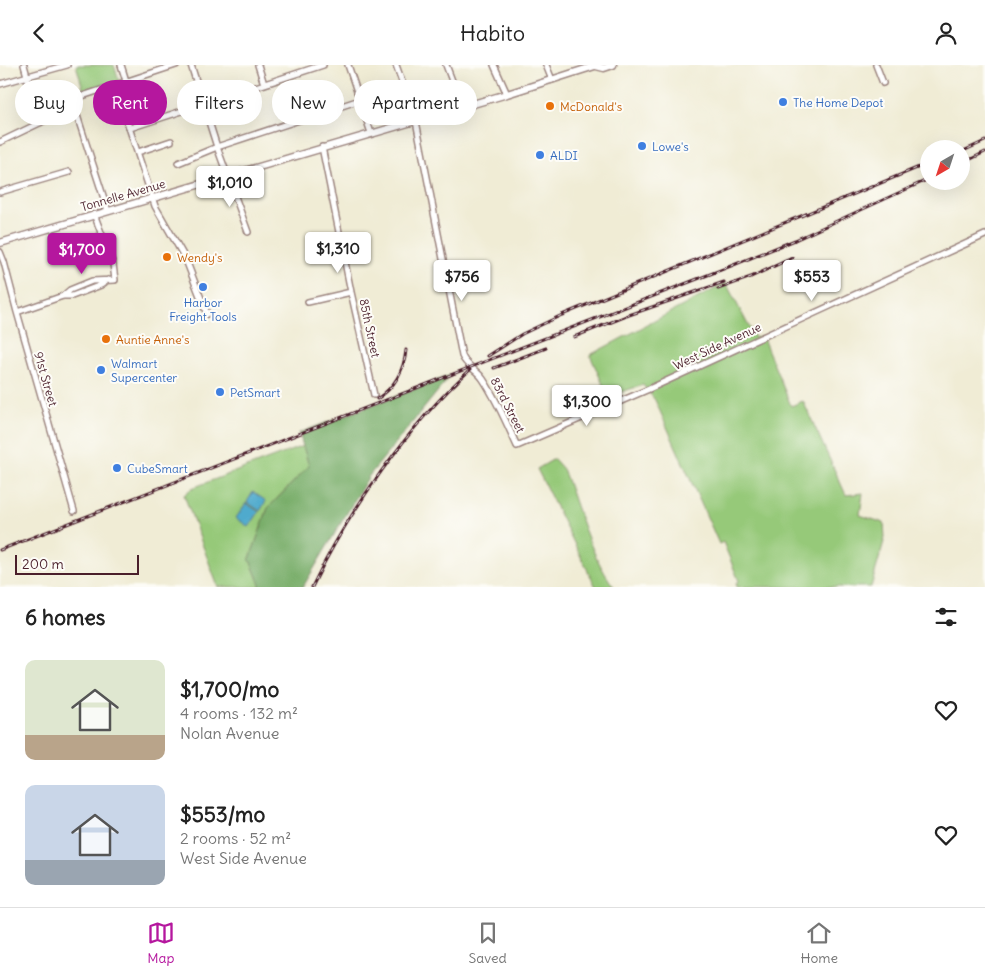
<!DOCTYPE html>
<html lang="en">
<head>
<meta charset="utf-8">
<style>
	body { margin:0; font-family:Delius,sans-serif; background:#f2f2f2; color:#222; height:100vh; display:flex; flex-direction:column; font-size:19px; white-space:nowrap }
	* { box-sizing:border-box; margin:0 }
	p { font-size:16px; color:#767676 }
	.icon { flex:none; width:28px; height:28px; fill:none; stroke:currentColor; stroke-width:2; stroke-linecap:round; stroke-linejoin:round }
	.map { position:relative; height:522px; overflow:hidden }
	.drawer { display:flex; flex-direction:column; background:#fff; flex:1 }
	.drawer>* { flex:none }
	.top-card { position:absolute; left:15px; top:15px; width:500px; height:45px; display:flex; gap:10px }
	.needle { width:32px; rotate:219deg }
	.tools { position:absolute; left:920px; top:75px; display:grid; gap:10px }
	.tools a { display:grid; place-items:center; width:50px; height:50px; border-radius:50%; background:#fff; box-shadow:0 5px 20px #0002; font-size:25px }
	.scale { position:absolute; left:15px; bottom:12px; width:124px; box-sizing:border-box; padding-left:5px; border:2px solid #4a1f2b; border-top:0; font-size:14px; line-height:18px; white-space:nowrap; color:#4a1f2b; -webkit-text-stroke:4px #fdfcf7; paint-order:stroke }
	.price { position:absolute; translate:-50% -42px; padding:0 11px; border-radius:5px; background:#fff; color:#222; font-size:16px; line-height:32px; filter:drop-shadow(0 1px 2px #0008) }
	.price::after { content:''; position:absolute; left:50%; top:30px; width:15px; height:11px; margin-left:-8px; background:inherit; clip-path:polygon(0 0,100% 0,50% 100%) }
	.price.selected { background:#b5179e; color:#fff }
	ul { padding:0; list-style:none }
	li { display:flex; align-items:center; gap:15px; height:125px; padding:0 25px }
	li span { display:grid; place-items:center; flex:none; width:140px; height:100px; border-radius:10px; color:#555 }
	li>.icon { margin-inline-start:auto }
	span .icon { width:60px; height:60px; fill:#fffc; stroke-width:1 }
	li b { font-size:21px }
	h2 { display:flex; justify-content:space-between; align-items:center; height:60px; padding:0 25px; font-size:21px }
	.pill { padding:0 18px; border-radius:22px; background:#fff; box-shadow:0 5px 20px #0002; font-size:18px; line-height:45px }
	.pill.selected { background:#b5179e; color:#fff }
	header { display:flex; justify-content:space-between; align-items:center; height:65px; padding:0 25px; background:#fff; font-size:22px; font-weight:600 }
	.menu { display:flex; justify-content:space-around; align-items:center; height:70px; border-top:1px solid #e0e0e0; background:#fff; font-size:14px; color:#767676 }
	.menu a { display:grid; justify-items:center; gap:2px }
	.menu .selected { color:#b5179e }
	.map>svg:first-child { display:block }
	.green { fill:#96c979; stroke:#707452 }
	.forest { fill:#78ad69; stroke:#61664a }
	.water { fill:#4faacd; stroke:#4c647c }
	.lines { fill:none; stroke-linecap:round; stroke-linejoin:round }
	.minor-casing { stroke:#9d8680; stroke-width:8 }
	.major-casing { stroke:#9d8680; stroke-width:9 }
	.minor { stroke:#fff; stroke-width:5 }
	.major { stroke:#fff; stroke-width:6 }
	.rail-casing { stroke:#4a1f2b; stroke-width:3 }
	.rail { stroke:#fdfcf7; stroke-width:1; stroke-dasharray:4; stroke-linecap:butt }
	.shop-dot { fill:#3f7fe0; stroke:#fdfcf7; stroke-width:2 }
	.food-dot { fill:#e8710a; stroke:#fdfcf7; stroke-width:2 }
	.labels { text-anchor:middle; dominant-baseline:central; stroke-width:4; stroke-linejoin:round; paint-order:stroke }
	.shop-label { font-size:12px; fill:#366cbe; stroke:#fdfcf7; text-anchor:start }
	.food-label { font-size:12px; fill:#c56008; stroke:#fdfcf7; text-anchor:start }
	.street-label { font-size:12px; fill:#4a1f2b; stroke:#fdfcf7 }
</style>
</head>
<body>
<header><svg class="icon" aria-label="back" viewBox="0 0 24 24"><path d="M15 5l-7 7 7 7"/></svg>Habito<svg class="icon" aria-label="person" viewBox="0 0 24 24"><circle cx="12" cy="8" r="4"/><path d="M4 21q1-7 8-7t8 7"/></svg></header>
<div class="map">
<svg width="985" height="522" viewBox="0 0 985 522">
	<rect width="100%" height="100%" fill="#fdfcf7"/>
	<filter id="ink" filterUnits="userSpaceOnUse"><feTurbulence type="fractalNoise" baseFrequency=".02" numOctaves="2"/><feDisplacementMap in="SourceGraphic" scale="10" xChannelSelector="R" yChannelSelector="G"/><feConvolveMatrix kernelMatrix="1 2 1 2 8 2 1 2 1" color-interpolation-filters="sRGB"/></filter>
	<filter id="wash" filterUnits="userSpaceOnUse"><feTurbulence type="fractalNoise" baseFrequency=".0096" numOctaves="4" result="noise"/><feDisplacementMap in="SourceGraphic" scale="20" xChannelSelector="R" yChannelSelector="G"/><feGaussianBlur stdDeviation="1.12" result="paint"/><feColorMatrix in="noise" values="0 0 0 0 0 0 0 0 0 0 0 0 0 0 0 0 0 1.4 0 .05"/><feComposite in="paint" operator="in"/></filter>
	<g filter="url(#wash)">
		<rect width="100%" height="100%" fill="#f0ecd5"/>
		<path class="green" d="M76 0H114L119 16 84 27Z
			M726 218 755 273 762 271 791 341 803 336 846 430 863 428 860 450 884 458 885 473 871 522H737L736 518 739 516 723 477 719 479 655 335 643 320 608 331 590 290Z
			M303 381 309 401 268 443 249 496 251 497 261 522H218L184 430 192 423Z
			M554 394 563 404C578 443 589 488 614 522H596L537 404Z"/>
		<path class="forest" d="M451 310 369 411 303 522H261L251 497 249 496 268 443 309 401 299 368Z"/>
		<path class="water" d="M253 427 266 436 260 446 247 437Z
			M246 438 259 447 249 462 236 453Z"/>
	</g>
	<g filter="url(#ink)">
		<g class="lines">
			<defs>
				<path id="minor" d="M24 0 40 58
					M121 0 126 16
					M191 0 217 82 248 167
					M258 0 264 19
					M348 0 371 68
					M396 0 416 56 462 291C466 301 477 305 483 314 497 335 507 359 517 381L649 324 985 170
					M446 0 462 42
					M494 0 507 29
					M546 0 552 15
					M876 0 883 18
					M0 19 67 0
					M115 20 155 141 186 195 207 249
					M72 35 108 146
					M37 46 176 0
					M130 63 323 0
					M0 77 50 53
					M322 82 351 227 374 330
					M138 87 171 76
					M178 98 217 82 360 35
					M0 127 69 107
					M0 187 4 197 17 247 74 446
					M63 231 70 225 92 216 115 215 113 199 94 149
					M308 237 351 227
					M17 247 63 231H72L101 220 108 215"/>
				<path id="major" d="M596 1 604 3 613 0
					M0 178 507 29 598 0"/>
			</defs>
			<use href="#minor" class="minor-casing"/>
			<use href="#major" class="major-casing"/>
			<use href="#minor" class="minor"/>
			<use href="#major" class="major"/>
			<defs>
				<path id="rail" d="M961 87 985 76
					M961 99 985 87
					M718 224 751 212 792 193
					M574 272 629 250 724 217
					M488 291 522 269 562 250 929 98
					M494 303 546 283
					M377 334C395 322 404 306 406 285
					M0 485 736 199 795 175 929 114
					M312 522C347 449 409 359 470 305"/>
			</defs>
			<use href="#rail" class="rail-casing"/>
			<use href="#rail" class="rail"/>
		</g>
	</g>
	<g class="shop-dot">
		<circle cx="783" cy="37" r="5"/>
		<circle cx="642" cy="81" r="5"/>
		<circle cx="540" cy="90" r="5"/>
		<circle cx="203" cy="222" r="5"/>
		<circle cx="101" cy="305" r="5"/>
		<circle cx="220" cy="327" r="5"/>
		<circle cx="117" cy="403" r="5"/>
	</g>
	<g class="food-dot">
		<circle cx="550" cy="41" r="5"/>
		<circle cx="167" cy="192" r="5"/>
		<circle cx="106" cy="274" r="5"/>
	</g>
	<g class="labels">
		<g class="shop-label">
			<text x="793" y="37">The Home Depot</text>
			<text x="652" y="81">Lowe's</text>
			<text x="550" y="90">ALDI</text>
			<text x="203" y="237" text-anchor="middle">Harbor<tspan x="203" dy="14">Freight Tools</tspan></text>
			<text x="111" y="298">Walmart<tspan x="111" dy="14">Supercenter</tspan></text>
			<text x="230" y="327">PetSmart</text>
			<text x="127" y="403">CubeSmart</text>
		</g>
		<g class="food-label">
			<text x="560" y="41">McDonald's</text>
			<text x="177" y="192">Wendy's</text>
			<text x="116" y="274">Auntie Anne's</text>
		</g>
		<g class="street-label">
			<text transform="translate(123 130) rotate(-16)">Tonnelle Avenue</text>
			<text transform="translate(370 263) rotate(78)">85th Street</text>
			<text transform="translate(717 281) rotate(-25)">West Side Avenue</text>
			<text transform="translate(46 314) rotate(74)">91st Street</text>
			<text transform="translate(508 340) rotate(63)">83rd Street</text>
		</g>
	</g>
</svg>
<div class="tools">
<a><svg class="needle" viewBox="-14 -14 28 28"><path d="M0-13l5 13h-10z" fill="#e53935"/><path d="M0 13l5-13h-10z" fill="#767676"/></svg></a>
</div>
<div class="scale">200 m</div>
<b class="price" style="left:230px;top:143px">$1,010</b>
<b class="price" style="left:338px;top:209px">$1,310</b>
<b class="price selected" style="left:82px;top:210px">$1,700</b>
<b class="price" style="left:462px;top:237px">$756</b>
<b class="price" style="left:812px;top:237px">$553</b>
<b class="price" style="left:587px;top:362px">$1,300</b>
<div class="top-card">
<a class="pill">Buy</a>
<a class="pill selected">Rent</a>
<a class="pill">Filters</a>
<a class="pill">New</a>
<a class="pill">Apartment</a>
</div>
</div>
<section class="drawer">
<h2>6 homes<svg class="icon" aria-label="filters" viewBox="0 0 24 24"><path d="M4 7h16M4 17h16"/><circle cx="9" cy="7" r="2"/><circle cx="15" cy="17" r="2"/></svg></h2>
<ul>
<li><span style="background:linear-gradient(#dfe7d0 75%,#b9a48a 0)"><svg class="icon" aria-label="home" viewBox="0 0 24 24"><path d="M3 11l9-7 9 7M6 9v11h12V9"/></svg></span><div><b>$1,700/mo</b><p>4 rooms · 132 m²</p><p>Nolan Avenue</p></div><svg class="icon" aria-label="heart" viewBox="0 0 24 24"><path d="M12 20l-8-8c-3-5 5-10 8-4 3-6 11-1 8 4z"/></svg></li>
<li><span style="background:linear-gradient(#c9d6e8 75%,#9aa5b1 0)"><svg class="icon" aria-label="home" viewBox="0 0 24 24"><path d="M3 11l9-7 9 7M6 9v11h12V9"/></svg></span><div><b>$553/mo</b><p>2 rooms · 52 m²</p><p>West Side Avenue</p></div><svg class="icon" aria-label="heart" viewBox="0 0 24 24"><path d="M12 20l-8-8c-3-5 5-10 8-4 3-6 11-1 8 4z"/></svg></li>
</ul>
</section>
<nav class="menu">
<a class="selected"><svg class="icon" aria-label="map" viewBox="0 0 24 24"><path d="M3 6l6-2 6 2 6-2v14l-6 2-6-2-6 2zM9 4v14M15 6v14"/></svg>Map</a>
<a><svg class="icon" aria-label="saved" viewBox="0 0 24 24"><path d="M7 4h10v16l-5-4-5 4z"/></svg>Saved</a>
<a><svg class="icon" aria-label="home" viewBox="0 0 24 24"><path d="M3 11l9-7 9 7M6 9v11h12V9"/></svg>Home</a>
</nav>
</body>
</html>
